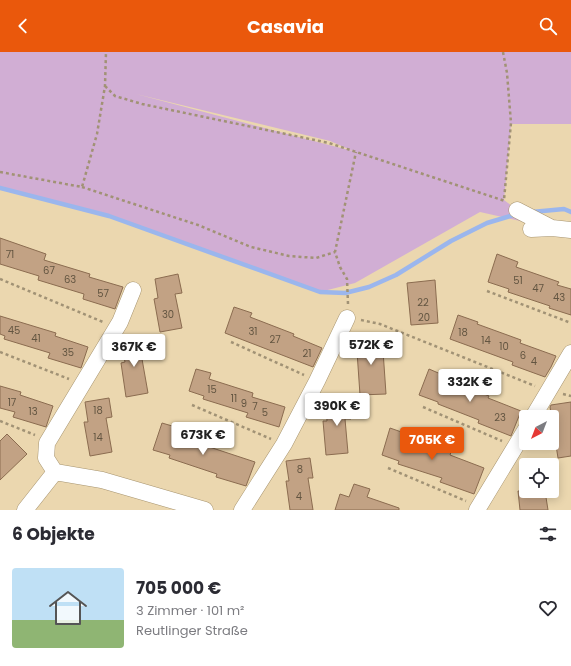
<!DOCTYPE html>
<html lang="de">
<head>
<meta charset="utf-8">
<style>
	body { margin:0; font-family:Poppins,sans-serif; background:#f2f2f3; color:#2b2b33; height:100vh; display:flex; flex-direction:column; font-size:15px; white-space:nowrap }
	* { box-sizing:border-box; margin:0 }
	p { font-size:13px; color:#7c7c81 }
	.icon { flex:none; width:22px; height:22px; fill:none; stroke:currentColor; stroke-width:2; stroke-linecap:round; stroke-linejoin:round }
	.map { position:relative; height:458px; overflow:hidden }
	.sheet { display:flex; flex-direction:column; background:#fff; flex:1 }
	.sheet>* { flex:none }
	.needle { width:26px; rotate:222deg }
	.buttons { position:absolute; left:519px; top:358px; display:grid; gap:8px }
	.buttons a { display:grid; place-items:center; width:40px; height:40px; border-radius:4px; background:#fff; box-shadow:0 2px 10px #0003; font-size:20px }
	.price { position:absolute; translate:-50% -34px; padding:0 9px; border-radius:4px; background:#fff; color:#222; font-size:13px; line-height:26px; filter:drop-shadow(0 1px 2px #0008) }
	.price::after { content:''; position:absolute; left:50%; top:24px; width:12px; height:9px; margin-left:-6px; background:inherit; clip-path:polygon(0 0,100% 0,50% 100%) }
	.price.current { background:#ea580c; color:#fff }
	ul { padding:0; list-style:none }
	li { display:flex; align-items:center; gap:12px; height:100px; padding:0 12px }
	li+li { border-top:1px solid #e1e1e2 }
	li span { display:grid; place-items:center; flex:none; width:112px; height:80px; border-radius:4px; color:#555 }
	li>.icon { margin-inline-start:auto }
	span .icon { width:48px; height:48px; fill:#fffc; stroke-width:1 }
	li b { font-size:17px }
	h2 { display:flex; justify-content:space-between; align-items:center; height:48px; padding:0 12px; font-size:17px }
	header { display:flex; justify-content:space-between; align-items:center; height:52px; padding:0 12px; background:#ea580c; color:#fff; font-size:18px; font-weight:700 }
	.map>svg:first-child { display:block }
	.green { fill:#d1aed4; fill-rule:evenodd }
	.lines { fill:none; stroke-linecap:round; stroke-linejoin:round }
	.stream { stroke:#9bb6ed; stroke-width:4.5 }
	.building { fill:#c2a284; stroke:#8b6c50 }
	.minor-casing { stroke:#a7946f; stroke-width:17 }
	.path { stroke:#a19275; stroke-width:2.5; stroke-dasharray:3 3; stroke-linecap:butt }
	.minor { stroke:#fff; stroke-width:16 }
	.labels { text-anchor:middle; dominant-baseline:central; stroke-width:3; stroke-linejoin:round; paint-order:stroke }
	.number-label { font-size:10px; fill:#635541 }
</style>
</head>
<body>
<header><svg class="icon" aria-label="back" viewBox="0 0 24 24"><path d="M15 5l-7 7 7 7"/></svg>Casavia<svg class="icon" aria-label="search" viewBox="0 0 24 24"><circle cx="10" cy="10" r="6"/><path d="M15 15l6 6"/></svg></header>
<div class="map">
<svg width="571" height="458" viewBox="0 0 571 458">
	<rect width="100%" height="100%" fill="#ebd7af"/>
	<path class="green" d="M0 0H571V72H511L504 148 517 158 552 176 480 160 355 231 320 240 109 164 0 136V119L17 122 0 119ZM136 42 330 89 353 99 329 93Z"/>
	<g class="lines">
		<path class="stream" d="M0 136 109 164 320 240 345 241 369 235 396 223 451 189 487 171 517 162
			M532 160 564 157 571 160"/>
	</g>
	<path class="building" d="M0 186 46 202 44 208 90 222 89 225 123 235 115 257 83 247 84 242 38 228 39 224 0 212Z
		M497 202 518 210 516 215 559 230 557 233 571 237V263L549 256 550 254 508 240 509 237 488 230Z
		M178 222 182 241 175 242 182 276 160 280 154 247 158 246 155 227Z
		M435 228 438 271 411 273 407 231Z
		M234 255 252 261 250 265 294 282 293 284 322 296 313 315 225 281Z
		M458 263 478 270 477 272 521 288 520 291 556 304 551 315 545 325 512 313 513 310 450 287Z
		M0 264 56 281 55 284 88 295 81 316 48 306 50 301 4 287 5 284 0 282Z
		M382 284 386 342 360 343 356 285Z
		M145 287 148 306 142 307 148 341 126 345 121 311 125 310 121 291Z
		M196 317 211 321 209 327 253 341 252 345 285 355 279 375 246 365 248 361 203 347 204 344 189 339Z
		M429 317 443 323 444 326 489 344 488 346 521 359 511 384 478 371 479 368 438 352V350L419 343Z
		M0 334 21 340 20 343 53 354 46 375 13 365 15 360 0 356Z
		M109 346 112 365 106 366 112 400 90 404 84 370H88L85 350Z
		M350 347 351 367H345L348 401 326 403 323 369H327L326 349Z
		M571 350V404L558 406 550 355 551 353Z
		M162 371 179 376 176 384 255 410 246 434 216 425 217 422 169 406 170 403 153 398Z
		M390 376 410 383 409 386 451 400 450 403 484 416 474 442 440 430 442 426 398 412 399 409 382 403Z
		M7 382 27 402 0 428V389Z
		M310 406 313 426H308L313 458H290L286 429H289L286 409Z
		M354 432 370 437 367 445 399 456V458H335L340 442 349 445Z
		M518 439H545L548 458H520Z"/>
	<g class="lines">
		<defs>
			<path id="minor" d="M517 158 550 175
				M531 177 552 176 571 178
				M533 365 571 301
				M55 420 46 406 47 391 120 270 133 238
				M55 420 102 428 205 458
				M25 458 55 420
				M242 458 284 392 317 329 347 266
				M477 458 526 377"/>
		</defs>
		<use href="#minor" class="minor-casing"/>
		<path class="path" d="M503 0 507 21 511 71 504 148
			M105 34 115 44 142 52 329 91 505 149
			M0 120 82 135 97 82 105 34 106 0
			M82 135 198 173 251 195 289 204 316 206 335 200
			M0 227 103 270
			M487 239 571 271
			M348 252 347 227 340 215 335 200 356 100
			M361 268 380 272 535 334
			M231 290 304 323
			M0 300 69 327
			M563 342 571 344
			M192 353 271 387
			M423 355 502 389
			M0 369 35 383
			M388 416 466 449"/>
		<use href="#minor" class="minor"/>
	</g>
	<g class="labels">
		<g class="number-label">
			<text x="10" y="202">71</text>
			<text x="49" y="218">67</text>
			<text x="70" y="227">63</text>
			<text x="518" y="228">51</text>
			<text x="538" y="236">47</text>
			<text x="103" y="241">57</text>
			<text x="559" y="245">43</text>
			<text x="423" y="250">22</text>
			<text x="168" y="262">30</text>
			<text x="424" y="265">20</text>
			<text x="14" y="278">45</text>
			<text x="253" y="279">31</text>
			<text x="463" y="280">18</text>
			<text x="36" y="286">41</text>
			<text x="275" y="287">27</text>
			<text x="486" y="288">14</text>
			<text x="504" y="294">10</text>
			<text x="68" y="300">35</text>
			<text x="307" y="301">21</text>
			<text x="523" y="303">6</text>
			<text x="534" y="309">4</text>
			<text x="212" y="337">15</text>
			<text x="234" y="346">11</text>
			<text x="12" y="350">17</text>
			<text x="244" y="351">9</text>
			<text x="255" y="354">7</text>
			<text x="98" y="358">18</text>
			<text x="33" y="359">13</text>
			<text x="265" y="360">5</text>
			<text x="500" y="365">23</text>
			<text x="98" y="385">14</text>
			<text x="300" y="417">8</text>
			<text x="299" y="444">4</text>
		</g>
	</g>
</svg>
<div class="buttons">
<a><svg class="needle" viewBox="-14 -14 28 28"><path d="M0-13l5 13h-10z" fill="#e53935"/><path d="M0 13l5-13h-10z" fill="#7c7c81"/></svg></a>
<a><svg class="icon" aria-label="locate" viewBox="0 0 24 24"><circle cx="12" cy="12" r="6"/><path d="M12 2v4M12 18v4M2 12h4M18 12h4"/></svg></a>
</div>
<b class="price" style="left:371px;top:314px">572K €</b>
<b class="price" style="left:134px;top:316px">367K €</b>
<b class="price" style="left:470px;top:351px">332K €</b>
<b class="price" style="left:337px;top:375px">390K €</b>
<b class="price" style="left:203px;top:404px">673K €</b>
<b class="price current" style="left:432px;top:409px">705K €</b>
</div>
<section class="sheet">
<h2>6 Objekte<svg class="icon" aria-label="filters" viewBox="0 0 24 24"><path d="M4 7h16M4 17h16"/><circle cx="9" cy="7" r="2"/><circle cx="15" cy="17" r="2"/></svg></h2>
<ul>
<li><span style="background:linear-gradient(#bfe0f5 65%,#8fb573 0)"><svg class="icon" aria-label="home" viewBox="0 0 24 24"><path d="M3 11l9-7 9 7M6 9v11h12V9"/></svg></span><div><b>705 000 €</b><p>3 Zimmer · 101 m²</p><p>Reutlinger Straße</p></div><svg class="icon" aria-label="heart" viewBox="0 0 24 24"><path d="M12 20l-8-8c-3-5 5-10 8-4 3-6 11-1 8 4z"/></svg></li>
</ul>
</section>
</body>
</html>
